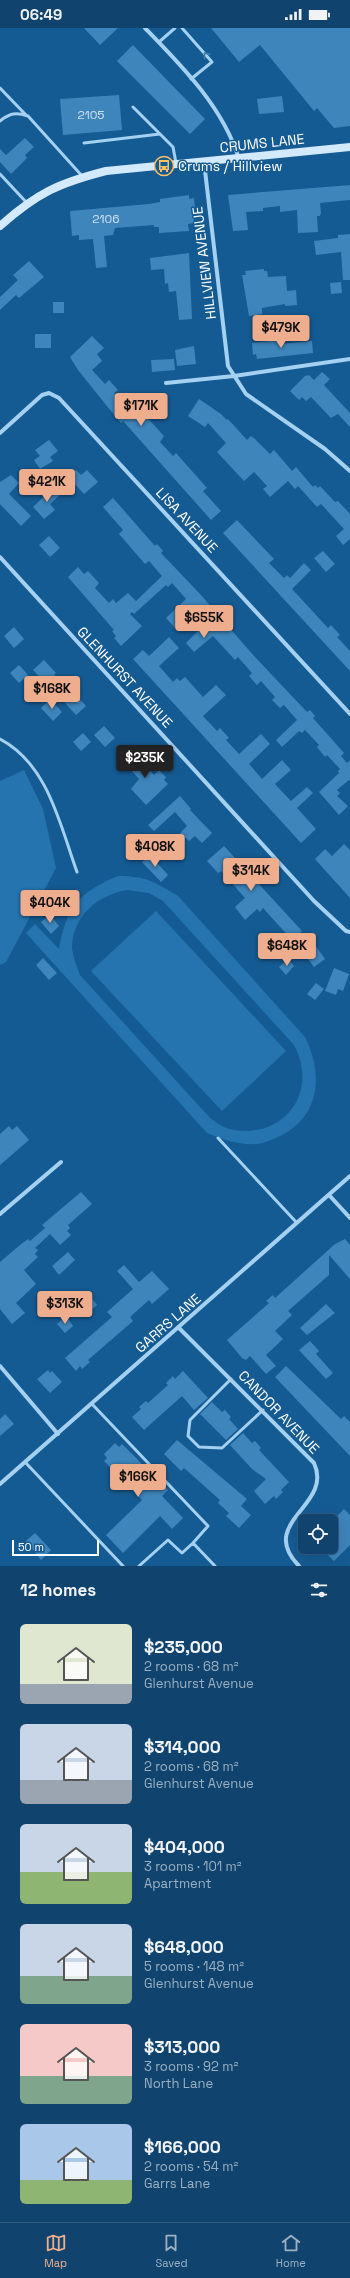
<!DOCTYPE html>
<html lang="en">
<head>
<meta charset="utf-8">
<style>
	body { margin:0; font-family:"Space Grotesk",sans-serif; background:#194b73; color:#f1f3f6; height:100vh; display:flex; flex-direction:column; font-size:15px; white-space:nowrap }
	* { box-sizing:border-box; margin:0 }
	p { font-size:13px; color:#9cb0c2 }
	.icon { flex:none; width:22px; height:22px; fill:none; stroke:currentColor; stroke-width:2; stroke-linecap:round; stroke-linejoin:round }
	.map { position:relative; height:1538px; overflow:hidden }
	.sheet { display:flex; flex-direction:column; background:#10446e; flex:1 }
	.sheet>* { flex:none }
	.tools { position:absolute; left:298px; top:1486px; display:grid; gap:8px }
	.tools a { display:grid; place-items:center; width:40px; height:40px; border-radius:6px; background:#10446e; box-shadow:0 4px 16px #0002,0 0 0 1px #305c81; font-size:20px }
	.scale { position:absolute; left:12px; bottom:10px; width:87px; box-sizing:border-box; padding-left:4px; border:2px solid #fff; border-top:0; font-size:11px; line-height:14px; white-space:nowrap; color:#fff; -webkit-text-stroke:3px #155b93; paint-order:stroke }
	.price { position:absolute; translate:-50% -34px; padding:0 9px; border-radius:4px; background:#eead8d; color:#111; font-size:13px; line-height:26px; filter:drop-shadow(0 1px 2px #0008) }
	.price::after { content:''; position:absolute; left:50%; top:24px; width:12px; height:9px; margin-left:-6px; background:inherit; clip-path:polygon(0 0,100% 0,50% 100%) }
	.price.selected { background:#222; color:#fff }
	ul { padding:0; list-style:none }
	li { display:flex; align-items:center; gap:12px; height:100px; padding:0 20px }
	li span { display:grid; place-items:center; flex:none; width:112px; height:80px; border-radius:6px; color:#555 }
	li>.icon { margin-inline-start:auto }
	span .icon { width:48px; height:48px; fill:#fffc; stroke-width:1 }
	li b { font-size:17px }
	h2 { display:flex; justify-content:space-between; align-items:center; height:48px; padding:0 20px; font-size:17px }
	.status { display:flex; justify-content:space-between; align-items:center; height:28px; padding:0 20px; background:#10446e; direction:ltr }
	.status svg { height:11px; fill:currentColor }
	.menu { display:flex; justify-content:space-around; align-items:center; height:56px; border-top:1px solid #305c81; background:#10446e; font-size:11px; color:#9cb0c2 }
	.menu a { display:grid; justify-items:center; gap:2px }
	.menu .selected { color:#eead8d }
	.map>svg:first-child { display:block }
	.green { fill:#2574b0; fill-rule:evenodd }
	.building { fill:#3e85bb }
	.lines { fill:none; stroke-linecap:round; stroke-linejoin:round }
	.lane { stroke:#a4d0f1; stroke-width:3 }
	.street { stroke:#a4d0f1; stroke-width:4 }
	.secondary { stroke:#d3e9fc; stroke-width:8 }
	.oneway { stroke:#407eaf }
	.labels { text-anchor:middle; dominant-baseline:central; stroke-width:3; stroke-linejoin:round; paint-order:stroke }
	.number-label { font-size:12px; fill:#cfe0ee }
	.street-label { font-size:14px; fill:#fff; stroke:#155b93 }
	.poi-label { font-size:14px; fill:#fff; stroke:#155b93; text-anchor:start }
</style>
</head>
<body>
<div class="status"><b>06:49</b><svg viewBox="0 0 49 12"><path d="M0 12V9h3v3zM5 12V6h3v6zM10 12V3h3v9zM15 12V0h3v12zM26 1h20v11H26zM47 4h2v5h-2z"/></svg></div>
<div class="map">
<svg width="350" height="1538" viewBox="0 0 350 1538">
	<rect width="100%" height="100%" fill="#155b93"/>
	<path class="green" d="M24 742 43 781 56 840 6 934 0 937V753Z
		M118 848C146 848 155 854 178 868L305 1009C323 1045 321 1088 280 1108 274 1111 265 1115 257 1116 240 1117 223 1112 207 1105L26 905 35 896 59 921C66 880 79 864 118 848ZM127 862 149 865 163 873 294 1017C320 1066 282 1113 229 1101 222 1099 216 1094 210 1090L80 947C77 939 73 929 72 920 72 888 98 867 127 862Z
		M156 883 286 1023 222 1083 91 943Z"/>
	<path class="building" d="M84 0H118L100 17Z
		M211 0H350V98L334 100 317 80 314 83 260 17 239 34Z
		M133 17 205 91 190 106 117 33Z
		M119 67 122 102 63 107 60 71Z
		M282 68 284 84 259 86 257 71Z
		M25 110 34 119 25 127 27 130 11 146 0 134V121L6 127Z
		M350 157V172L320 175 321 185 320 188H317L318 204 298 205 297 182 280 184V178L263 180V183L246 184 248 202 233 203 228 167Z
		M189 167V171L194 170 195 180H193L194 195 188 196 189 203 159 205V199H154V197L115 200 113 207 104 208 107 239 96 240 93 211 79 212V207L72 208 70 183 149 176 160 174V171Z
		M350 206V252H343L341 224 316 227 314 213 338 210V207Z
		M189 225 192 291 179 292 176 263 169 264 168 255 165 256 164 241 151 242 150 230Z
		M29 233 44 249 19 270 16 267 0 282V269L18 252 13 247Z
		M264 241V243H267L268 249 286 248 287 263 296 262 297 277 285 278V276L262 280V286L249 288 242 247H246L245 243Z
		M341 254 342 265 331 266 330 255Z
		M53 274H64V285H53Z
		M35 306H51V320H35Z
		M92 308 104 320 97 326 102 333 92 342 105 356 109 352 118 362 114 365 127 379 135 372 144 381 141 383 164 408 160 414 173 428 176 425 207 460 203 463 221 483 211 492 123 393 121 395 106 377 78 342 70 329Z
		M279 312V316L312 313 313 325 257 331 256 326 253 327 252 315Z
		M194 318 196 336 177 338 175 322Z
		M174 331 175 342 152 344 151 332Z
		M322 344 330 351 324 357 350 385V399L338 386 331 390 311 369 306 373 302 369 299 372 290 363 305 348 309 347 314 352Z
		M199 371 221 386 227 392 228 391 247 412 251 408 255 411 270 426 274 422 292 443 296 439 313 459 315 457 318 460 320 458 335 474 338 473 350 486V511L343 517 336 508 344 501 321 476 317 479 298 458 295 461 288 453 270 469 263 461 267 458 254 444 244 453 217 424 226 415 208 395 205 399 188 388Z
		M49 412 58 423 50 429 53 433 40 441 34 432 40 428 35 422Z
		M76 442 81 447 87 442 98 454 84 466 68 449Z
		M11 447 19 455 9 466 31 488 21 498 0 476V454Z
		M55 458 61 466 50 476 55 482 44 491 33 479Z
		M113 470 155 518 157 516 163 523 161 525 200 566 254 628 307 684 310 682 315 688 313 690 344 725 341 728 347 735 350 732V753L349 752 337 762 340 765 337 768 348 778 339 787 319 764 339 745 338 743 340 741 327 727 325 729 317 719 319 717 305 702 302 705 299 703 282 719 276 712 297 692 284 677 280 680 272 672 275 669 261 653 257 657 249 648 252 645 238 629 235 632 213 608 194 624 186 615 207 594 196 581 175 600 166 590 186 571 172 555 168 559 166 557 134 586 132 584 130 586 142 598 121 618 114 610 116 608 112 603 114 602 68 549 78 539 84 546 88 543 99 555 95 560 109 575 113 571 116 575 128 565 136 573 162 548 149 533 145 536 119 506 123 502 103 479Z
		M237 492 274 531 269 535 284 550 287 547 290 550 304 535 311 542 292 561 328 600 331 597 340 607 337 609 350 623V643L223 505Z
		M49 508 60 520 50 529 39 517Z
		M323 523 335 536 326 544 314 530Z
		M14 599 24 611 14 620 4 608Z
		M169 609 179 620 159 638 173 654 177 650 180 653 185 649 203 669 216 657 226 667 203 688 217 703 220 700 229 710 226 712 239 726 261 706 270 716 249 736 262 751 282 732 291 742 275 756 291 773 307 759 313 765 297 780 316 801 301 815 133 631 143 622 149 628Z
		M44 632 56 645 54 646 59 652 50 660 33 642Z
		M19 637 28 647 19 655 10 645Z
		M75 666 86 678 76 687 65 675Z
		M50 671 62 684 53 693 41 680Z
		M104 698 115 710 105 719 94 707Z
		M83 705 91 714 81 723 73 714Z
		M132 723 154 747 159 742 166 749 164 752 168 756 146 777 131 761 139 751 122 732Z
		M180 768 191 781 190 782 212 805 202 815 195 808 189 813 180 805 187 798 175 784 154 803 148 797Z
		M344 816 350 822V870L315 831 325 821 332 828Z
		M224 818 302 903 292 912 263 880 260 884 257 881 245 892 235 879 245 870 221 843 218 845 207 833Z
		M150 827 168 847 161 854 142 834Z
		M50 887 59 898 51 906 41 894Z
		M315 917 325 931 314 939 304 926Z
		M43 930 57 945 49 952 36 937Z
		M288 931 294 938 286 947 279 939Z
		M334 940 349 946 343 963 338 961 336 967 325 963Z
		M316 955 324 961 315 972 307 966Z
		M9 1098 12 1102 17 1098 29 1112 0 1137V1106Z
		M81 1164 92 1176 68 1197 70 1200 67 1203 71 1207 60 1217 50 1206 35 1220 38 1222 35 1226 38 1229 24 1242 36 1256 16 1275 25 1285 12 1296 0 1281V1234L20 1217 28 1211 30 1213 45 1200 42 1197Z
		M345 1211 350 1217V1251L329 1227V1247L288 1283 292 1287 275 1303 283 1311 266 1327 276 1338 266 1346 250 1328 246 1332 242 1330 227 1312 269 1275 266 1273 273 1267 275 1270 335 1216Z
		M68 1224 75 1232 59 1247 52 1238Z
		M124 1237 139 1254 152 1243 169 1261 152 1276 149 1272 130 1289 133 1293 88 1332 90 1334 82 1341 80 1338 76 1343 65 1330 112 1289 107 1284 133 1261 117 1243Z
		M90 1268 97 1277 90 1283 82 1275Z
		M326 1276 335 1285 307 1307 300 1300Z
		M66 1288 73 1298 65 1305 57 1296Z
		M310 1313 319 1323 316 1326 333 1345 326 1351 299 1322Z
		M286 1338 341 1391 344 1388 350 1394V1428L275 1349Z
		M48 1342 50 1345 52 1343 62 1354 50 1365 37 1351Z
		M183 1343 208 1370 194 1382 182 1368 144 1402 132 1389 141 1381 139 1379 146 1373 148 1375 168 1357 166 1355 173 1348 175 1351Z
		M212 1374 222 1384 225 1382 231 1389 229 1391 238 1401 226 1412 200 1386Z
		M5 1386 14 1396 0 1408V1391Z
		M243 1405 252 1415 255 1413 261 1420 259 1422 289 1454 281 1462 283 1464 276 1471 274 1468 265 1476 254 1463 266 1451 252 1441 230 1417Z
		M177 1412 247 1471 241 1478 251 1487 239 1500 226 1488 229 1485 218 1475 220 1472 184 1440 181 1443 164 1426Z
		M115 1415 119 1419 122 1416 168 1462 162 1468 183 1490 172 1501 160 1488 123 1525 106 1507 142 1472 104 1433 107 1430 104 1426Z
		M344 1481 350 1487V1517L334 1533 320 1519H331V1494Z
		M35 1505 51 1522 41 1532 26 1513Z"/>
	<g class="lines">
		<path class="lane" d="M182 0 212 34 191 51
			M159 14 175 0
			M0 60 26 87
			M133 79 173 119 176 135
			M0 93C10 85 16 84 28 88L83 149
			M84 115 160 106
			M0 146 27 175
			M0 711C48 736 60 797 77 844
			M218 1110 297 1195
			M231 1351 190 1392 188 1408 199 1419 222 1420 263 1382
			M92 1376 208 1498 193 1515
			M25 1434 123 1538
			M139 1538 168 1512 182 1525 193 1515 215 1538"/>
		<path class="street" d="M145 0C182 38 223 79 239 131
			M204 134 228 338 246 366 325 421 350 443
			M166 355 234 348 350 331
			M0 405 42 367 49 365 59 370 350 686
			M0 529 314 873 346 903 350 904
			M329 1167 350 1190
			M0 1186 61 1134
			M179 1300 314 1435C334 1478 256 1494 299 1538
			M0 1338 58 1406
			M0 1456 350 1148"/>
		<path class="secondary" d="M0 198C37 165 59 155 106 143L350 119"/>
	</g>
	<defs><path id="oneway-chevron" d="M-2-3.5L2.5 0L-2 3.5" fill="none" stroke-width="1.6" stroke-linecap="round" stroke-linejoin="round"/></defs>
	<use class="oneway" href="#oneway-chevron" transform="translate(206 27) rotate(-131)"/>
	<defs>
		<symbol id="bus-ring" viewBox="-11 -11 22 22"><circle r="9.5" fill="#155b93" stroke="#ffc064" stroke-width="1.5"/><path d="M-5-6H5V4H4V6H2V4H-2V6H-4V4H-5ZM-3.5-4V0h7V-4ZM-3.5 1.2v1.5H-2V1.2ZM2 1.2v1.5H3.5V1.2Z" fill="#ffc064"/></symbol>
	</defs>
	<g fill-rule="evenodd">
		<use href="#bus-ring" x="153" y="127" width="22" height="22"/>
	</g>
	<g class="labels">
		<g class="number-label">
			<text x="91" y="87">2105</text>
			<text x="106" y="191">2106</text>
		</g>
		<g class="street-label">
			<text transform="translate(262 115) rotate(-6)">CRUMS LANE</text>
			<text transform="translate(204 235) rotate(-97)">HILLVIEW AVENUE</text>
			<text transform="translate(187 492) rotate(47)">LISA AVENUE</text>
			<text transform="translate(125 649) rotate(47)">GLENHURST AVENUE</text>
			<text transform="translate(168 1295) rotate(-41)">GARRS LANE</text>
			<text transform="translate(279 1384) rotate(46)">CANDOR AVENUE</text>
		</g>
		<g class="poi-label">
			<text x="178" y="138">Crums / Hillview</text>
		</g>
	</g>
</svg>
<div class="tools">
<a><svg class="icon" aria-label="locate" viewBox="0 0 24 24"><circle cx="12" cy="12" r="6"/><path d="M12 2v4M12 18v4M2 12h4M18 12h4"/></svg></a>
</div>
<div class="scale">50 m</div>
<b class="price" style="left:281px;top:321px">$479K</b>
<b class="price" style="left:141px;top:399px">$171K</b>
<b class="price" style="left:47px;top:475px">$421K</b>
<b class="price" style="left:204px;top:611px">$655K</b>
<b class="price" style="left:52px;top:682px">$168K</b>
<b class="price selected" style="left:145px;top:751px">$235K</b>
<b class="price" style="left:155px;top:840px">$408K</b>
<b class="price" style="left:251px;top:864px">$314K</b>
<b class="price" style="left:50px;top:896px">$404K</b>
<b class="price" style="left:287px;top:939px">$648K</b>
<b class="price" style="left:65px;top:1297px">$313K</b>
<b class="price" style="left:138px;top:1470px">$166K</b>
</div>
<section class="sheet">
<h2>12 homes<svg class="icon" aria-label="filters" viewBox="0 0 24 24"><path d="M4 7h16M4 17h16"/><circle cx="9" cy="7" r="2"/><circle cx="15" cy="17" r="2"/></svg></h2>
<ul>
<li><span style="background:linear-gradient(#dfe7d0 75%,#9aa5b1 0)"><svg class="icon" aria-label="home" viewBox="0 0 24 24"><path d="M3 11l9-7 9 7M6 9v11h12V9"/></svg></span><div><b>$235,000</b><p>2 rooms · 68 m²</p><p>Glenhurst Avenue</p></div></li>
<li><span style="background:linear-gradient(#c9d6e8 70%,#9aa5b1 0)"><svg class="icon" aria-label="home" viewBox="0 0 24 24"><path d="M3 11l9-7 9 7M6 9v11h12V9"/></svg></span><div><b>$314,000</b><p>2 rooms · 68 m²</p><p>Glenhurst Avenue</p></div></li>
<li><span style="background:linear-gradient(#c9d6e8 60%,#8fb573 0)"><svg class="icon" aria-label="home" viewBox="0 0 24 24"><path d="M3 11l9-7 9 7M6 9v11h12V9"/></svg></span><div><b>$404,000</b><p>3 rooms · 101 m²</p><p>Apartment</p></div></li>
<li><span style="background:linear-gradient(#c9d6e8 65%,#7fa58c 0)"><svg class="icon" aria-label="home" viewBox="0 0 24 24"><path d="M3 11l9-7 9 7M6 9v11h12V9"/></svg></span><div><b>$648,000</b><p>5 rooms · 148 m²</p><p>Glenhurst Avenue</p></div></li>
<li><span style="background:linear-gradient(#f6c9c9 65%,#7fa58c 0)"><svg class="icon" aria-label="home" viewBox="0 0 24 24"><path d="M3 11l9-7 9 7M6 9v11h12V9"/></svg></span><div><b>$313,000</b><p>3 rooms · 92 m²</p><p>North Lane</p></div></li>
<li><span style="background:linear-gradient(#a9c7e8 70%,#8fb573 0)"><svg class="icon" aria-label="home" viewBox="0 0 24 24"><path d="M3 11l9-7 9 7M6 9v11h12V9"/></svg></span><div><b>$166,000</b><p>2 rooms · 54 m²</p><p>Garrs Lane</p></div></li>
</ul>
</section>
<nav class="menu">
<a class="selected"><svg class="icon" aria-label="map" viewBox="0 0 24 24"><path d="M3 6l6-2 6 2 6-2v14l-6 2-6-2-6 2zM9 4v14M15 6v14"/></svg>Map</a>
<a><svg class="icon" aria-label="saved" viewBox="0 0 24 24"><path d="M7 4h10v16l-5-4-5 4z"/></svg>Saved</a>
<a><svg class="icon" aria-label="home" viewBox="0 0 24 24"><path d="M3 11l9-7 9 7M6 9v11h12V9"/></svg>Home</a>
</nav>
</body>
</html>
